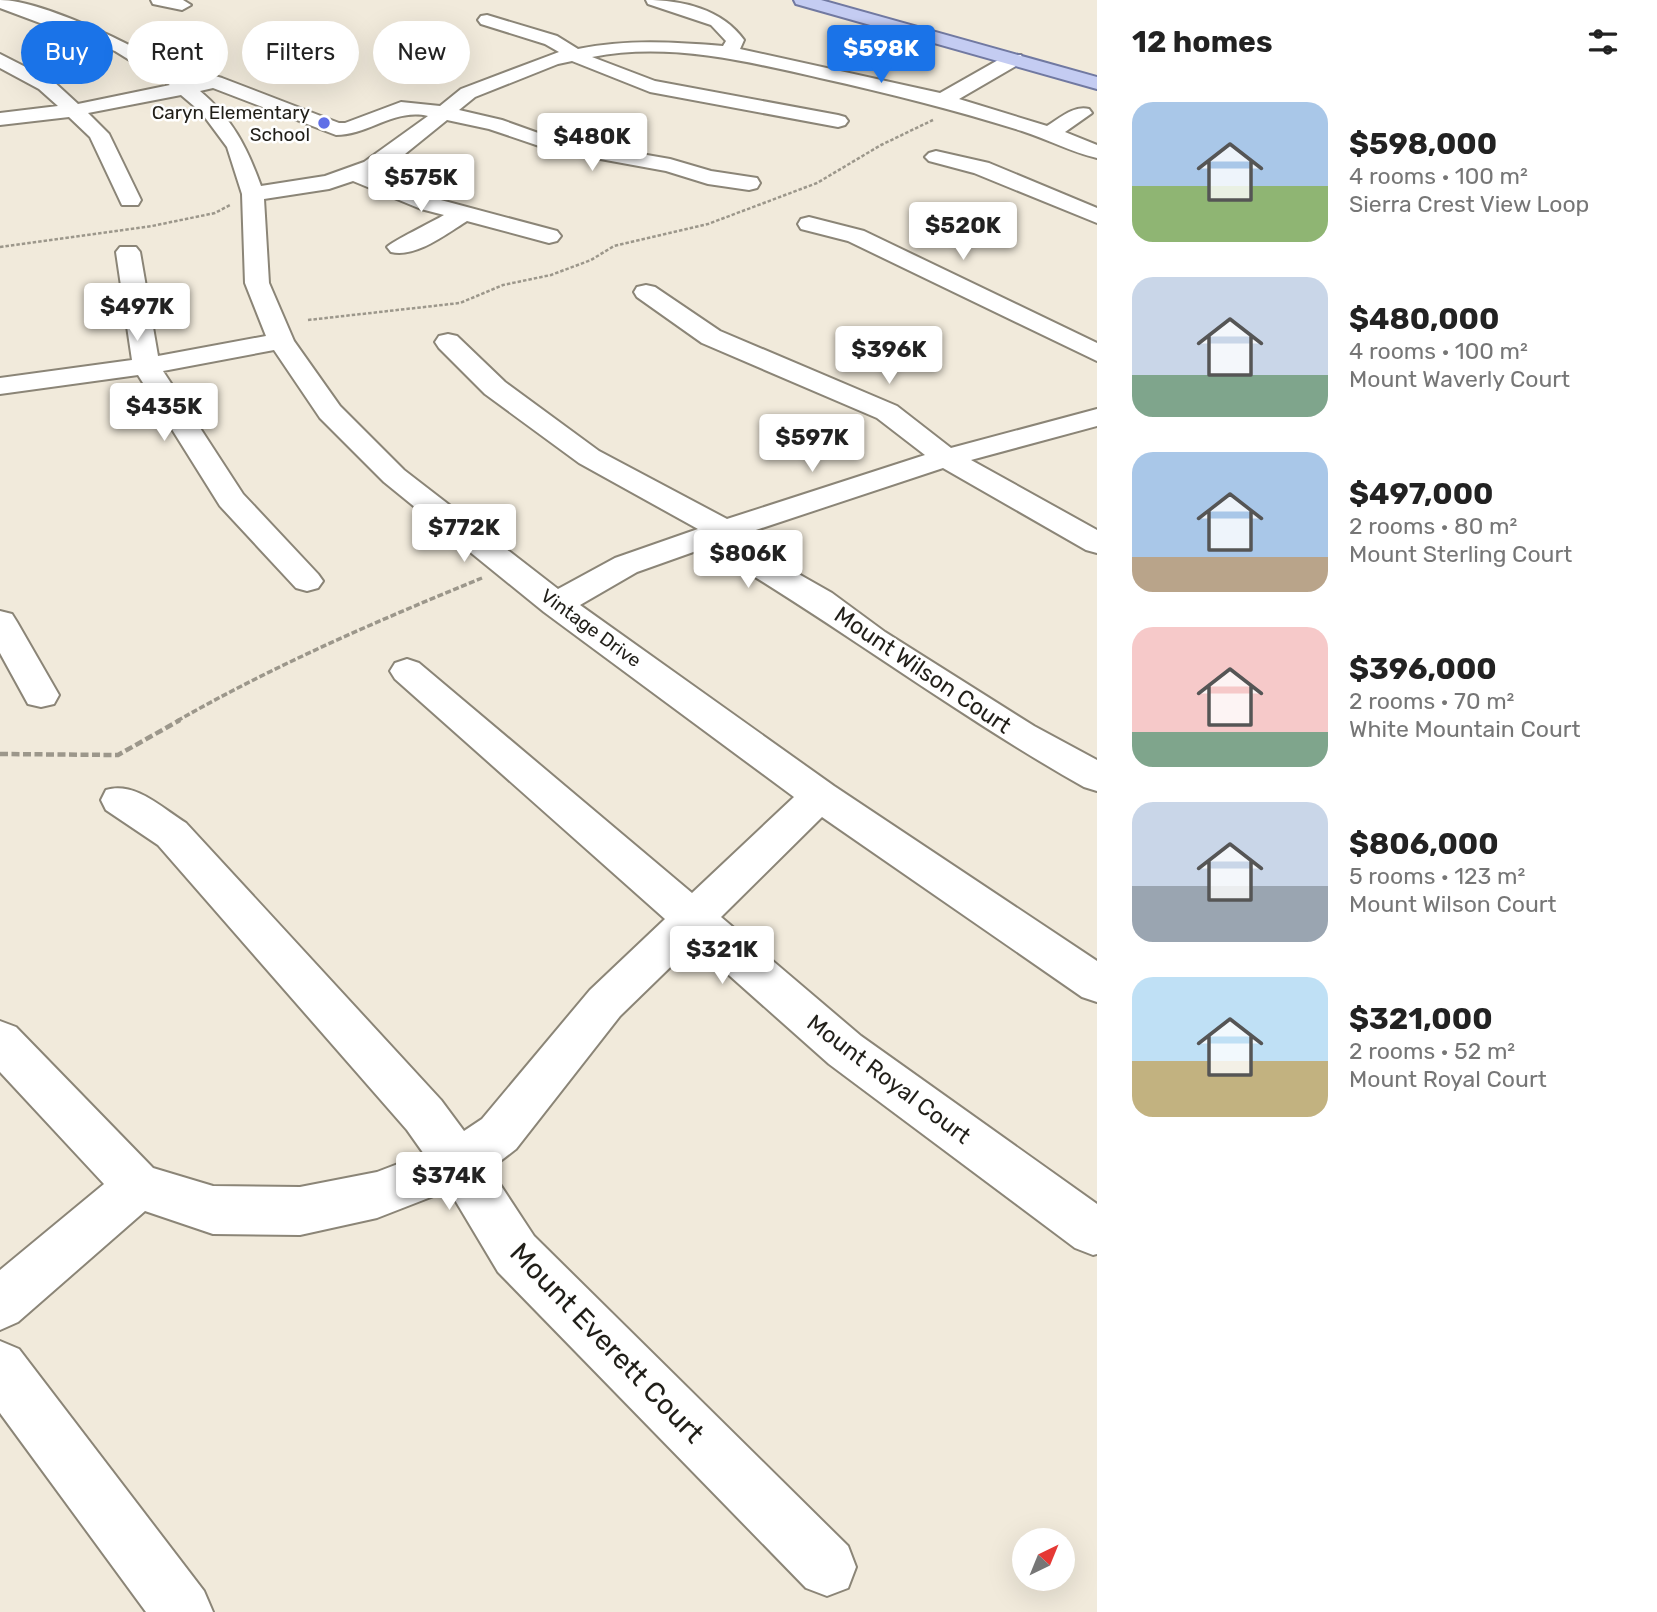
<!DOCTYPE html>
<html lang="en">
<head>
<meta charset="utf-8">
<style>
	body { margin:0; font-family:Rubik,sans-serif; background:#f6f6f6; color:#222; height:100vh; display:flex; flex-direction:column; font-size:26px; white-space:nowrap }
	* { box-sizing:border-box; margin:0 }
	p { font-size:23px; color:#767676 }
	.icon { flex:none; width:38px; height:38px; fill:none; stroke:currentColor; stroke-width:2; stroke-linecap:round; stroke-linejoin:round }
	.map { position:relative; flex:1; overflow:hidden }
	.side { display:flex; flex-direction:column; background:#fff; width:560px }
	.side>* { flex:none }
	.hud { position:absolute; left:21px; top:21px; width:665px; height:63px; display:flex; gap:14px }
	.needle { width:46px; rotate:43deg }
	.tools { position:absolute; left:1012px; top:1528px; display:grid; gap:14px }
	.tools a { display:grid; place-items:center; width:63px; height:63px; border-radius:50%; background:#fff; box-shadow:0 7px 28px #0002; font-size:35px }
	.price { position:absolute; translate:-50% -60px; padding:0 16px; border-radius:7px; background:#fff; color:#222; font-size:23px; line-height:46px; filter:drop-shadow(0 2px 4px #0008) }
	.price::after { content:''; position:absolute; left:50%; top:42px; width:21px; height:16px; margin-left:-10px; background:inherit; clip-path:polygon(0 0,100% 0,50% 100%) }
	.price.current { background:#1a73e8; color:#fff }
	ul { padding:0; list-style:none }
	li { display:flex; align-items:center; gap:21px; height:175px; padding:0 35px }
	li span { display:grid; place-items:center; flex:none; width:196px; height:140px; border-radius:21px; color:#555 }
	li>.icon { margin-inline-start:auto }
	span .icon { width:84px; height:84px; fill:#fffc; stroke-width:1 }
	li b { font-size:30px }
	h2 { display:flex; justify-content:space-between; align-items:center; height:84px; padding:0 35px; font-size:30px }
	.tag { padding:0 24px; border-radius:32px; background:#fff; box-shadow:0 7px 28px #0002; font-size:24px; line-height:63px }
	.tag.current { background:#1a73e8; color:#fff }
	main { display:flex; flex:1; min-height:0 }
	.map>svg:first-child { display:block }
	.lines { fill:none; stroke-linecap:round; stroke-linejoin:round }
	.minor-casing { stroke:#8b8577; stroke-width:4 }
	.major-casing { stroke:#7179a1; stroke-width:4 }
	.path-far2 { stroke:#9c978b; stroke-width:2.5; stroke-dasharray:3.5 2; stroke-linecap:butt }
	.path-far1 { stroke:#9c978b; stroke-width:3.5; stroke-dasharray:6 2.5; stroke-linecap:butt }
	.path { stroke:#9c978b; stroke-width:4.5; stroke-dasharray:8 3.5; stroke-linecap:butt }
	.minor { fill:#fff; fill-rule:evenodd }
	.major { fill:#c4ccf2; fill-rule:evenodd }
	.poi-dot { fill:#606fe7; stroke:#fff; stroke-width:2.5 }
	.labels { text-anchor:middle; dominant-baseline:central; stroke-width:5; stroke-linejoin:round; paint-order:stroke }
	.far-poi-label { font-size:19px; fill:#211f19; stroke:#fff; text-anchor:end }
	.far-street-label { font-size:19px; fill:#211f19; stroke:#fff }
	.street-label { font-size:23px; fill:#211f19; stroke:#fff }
	.near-street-label { font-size:28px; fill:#211f19; stroke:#fff }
</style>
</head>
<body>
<main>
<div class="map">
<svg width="1097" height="1612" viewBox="0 0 1097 1612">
	<rect width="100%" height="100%" fill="#f1eadb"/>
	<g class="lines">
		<defs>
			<path id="minor" d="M0 0C43 0 155 53 189 82L215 76 222 78 339 123H345L401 102 440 106 461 89 559 52 545 44 481 24 478 20 481 16 487 15 557 36 578 49C627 39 674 42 723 46L726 41 711 25 648 4 646 0C682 0 722 9 744 40L740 49 940 93 1007 55H1021L1023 59 1021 63 959 99 1047 126C1060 118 1074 105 1089 109L1092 113 1065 132 1097 145V158C1071 152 1047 139 1022 131 955 110 888 93 820 78 746 61 668 42 592 57L655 81 838 115 845 117 848 121 845 125 838 127 650 92 572 61 558 64 475 97 459 110 502 120 555 139 670 159 711 171 757 178 760 183 757 188 749 190 708 184 666 171 551 150 489 129 447 120 405 154 373 174 437 199 557 231 561 236 557 241 549 243 467 221C446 234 416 258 391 252L387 247C391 242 434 221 444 215L421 209 353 181 329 189 264 199 269 283 294 341 340 406 404 470 558 589 615 558 698 529 579 463 485 394 439 348 435 342 439 336 448 334 457 336 505 382 599 451 727 519 925 455 877 418 702 343 637 297 634 292 637 287 646 285 655 287 720 331 897 406 951 448 1097 409V426L971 460 1097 530V553L1086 550 943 468 741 535 744 543 832 593 885 632 1034 726 1097 760V791L1084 787C958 716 843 629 719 555L713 545 637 572 580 605 834 786 1097 961V1002L1082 997 822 817 721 917 861 1036 1097 1204V1254L1093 1255 1075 1248 829 1064 694 944 620 1016 516 1149 490 1169 534 1236 848 1546 856 1567 848 1588 827 1596 806 1588 498 1272 449 1190 377 1218 300 1235 213 1234 145 1211 18 1322 0 1330V1270L104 1184 0 1072V1021L16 1027 153 1168 213 1186 300 1187 377 1172 424 1154 407 1130 158 845 106 810 101 800 106 790C135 781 162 808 186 823L441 1100 464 1131 482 1119 590 990 665 919 395 679 390 671 395 663 407 659 419 663 692 893 794 797 544 612 384 482 320 418 274 350 163 371 243 494 318 574 323 581 318 588 307 591 296 588 220 506 138 375 0 394V378L132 360 116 252 120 247H136L140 252 158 356 266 336 245 283 242 194 227 147 201 112 181 95 88 113 109 134 141 200 138 205H122L90 137 69 117 0 125V113L58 106 39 89 0 68V54L53 81 78 104 170 85 115 51 0 8ZM213 88 336 135C369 135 394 108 428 116L364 162 325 176 261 186C247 147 232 118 200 91Z
				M151 0H183L191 5 182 10 153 4Z
				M936 151 989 163 1097 208V223L974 173 929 161 925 157 929 153Z
				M809 217 864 231 1097 343V361L848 241 801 229 798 224 801 219Z
				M0 611 12 614 17 622 59 695 54 704 41 707 28 704 0 653Z
				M0 1341 19 1349 204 1591 213 1612H146L0 1413Z"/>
			<path id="major" d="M794 0H821L1097 77V89L796 4Z"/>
		</defs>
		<use href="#minor" class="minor-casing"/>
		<use href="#major" class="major-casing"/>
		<path class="path-far2" d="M0 247 152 226 215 213 230 205
			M308 320 460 303 503 285 551 275 591 260 614 246 708 224 817 183 881 145 933 120"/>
		<path class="path-far1" d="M177 721C275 665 377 621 482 578"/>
		<path class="path" d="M0 754 118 755 180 720"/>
		<use href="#minor" class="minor"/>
		<use href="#major" class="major"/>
	</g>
	<circle class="poi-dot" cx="324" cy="123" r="7"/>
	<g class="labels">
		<g class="far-poi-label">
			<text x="310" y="112">Caryn Elementary<tspan x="310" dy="22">School</tspan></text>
		</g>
		<g class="far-street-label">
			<text transform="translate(591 628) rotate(36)">Vintage Drive</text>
		</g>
		<g class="street-label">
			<text transform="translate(923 670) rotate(34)">Mount Wilson Court</text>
			<text transform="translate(889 1079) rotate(37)">Mount Royal Court</text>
		</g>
		<g class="near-street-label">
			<text transform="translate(607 1343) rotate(46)">Mount Everett Court</text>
		</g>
	</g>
</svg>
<div class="tools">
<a><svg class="needle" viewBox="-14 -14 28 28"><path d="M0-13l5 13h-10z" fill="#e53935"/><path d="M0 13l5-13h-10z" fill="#767676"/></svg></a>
</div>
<b class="price current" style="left:881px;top:85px">$598K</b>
<b class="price" style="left:592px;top:173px">$480K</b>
<b class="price" style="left:421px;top:214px">$575K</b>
<b class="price" style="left:963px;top:262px">$520K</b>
<b class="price" style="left:137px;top:343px">$497K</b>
<b class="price" style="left:889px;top:386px">$396K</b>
<b class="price" style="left:164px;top:443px">$435K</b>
<b class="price" style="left:812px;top:474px">$597K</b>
<b class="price" style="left:464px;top:564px">$772K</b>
<b class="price" style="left:748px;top:590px">$806K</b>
<b class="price" style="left:722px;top:986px">$321K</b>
<b class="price" style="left:449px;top:1212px">$374K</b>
<div class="hud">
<a class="tag current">Buy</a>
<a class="tag">Rent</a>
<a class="tag">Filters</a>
<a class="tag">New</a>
</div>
</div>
<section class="side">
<h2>12 homes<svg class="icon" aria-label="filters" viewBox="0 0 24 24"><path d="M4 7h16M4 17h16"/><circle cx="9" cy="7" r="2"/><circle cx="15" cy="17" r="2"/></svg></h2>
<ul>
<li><span style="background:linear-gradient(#a9c7e8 60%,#8fb573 0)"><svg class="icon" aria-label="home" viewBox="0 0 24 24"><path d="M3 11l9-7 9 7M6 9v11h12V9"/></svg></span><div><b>$598,000</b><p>4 rooms · 100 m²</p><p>Sierra Crest View Loop</p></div></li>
<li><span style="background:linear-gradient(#c9d6e8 70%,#7fa58c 0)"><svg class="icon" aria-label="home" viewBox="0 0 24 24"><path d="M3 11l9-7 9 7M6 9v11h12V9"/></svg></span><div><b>$480,000</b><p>4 rooms · 100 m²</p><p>Mount Waverly Court</p></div></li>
<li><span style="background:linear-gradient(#a9c7e8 75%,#b9a48a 0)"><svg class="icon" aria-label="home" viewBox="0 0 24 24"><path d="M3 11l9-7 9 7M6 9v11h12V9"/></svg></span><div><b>$497,000</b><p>2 rooms · 80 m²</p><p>Mount Sterling Court</p></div></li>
<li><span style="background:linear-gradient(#f6c9c9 75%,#7fa58c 0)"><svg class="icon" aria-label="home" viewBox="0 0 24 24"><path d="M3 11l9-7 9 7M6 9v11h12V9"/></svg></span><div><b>$396,000</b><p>2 rooms · 70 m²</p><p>White Mountain Court</p></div></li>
<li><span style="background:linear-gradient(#c9d6e8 60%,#9aa5b1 0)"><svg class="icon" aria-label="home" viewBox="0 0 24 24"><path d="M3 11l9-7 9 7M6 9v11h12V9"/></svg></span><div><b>$806,000</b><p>5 rooms · 123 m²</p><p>Mount Wilson Court</p></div></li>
<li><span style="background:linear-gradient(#bfe0f5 60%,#c2b280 0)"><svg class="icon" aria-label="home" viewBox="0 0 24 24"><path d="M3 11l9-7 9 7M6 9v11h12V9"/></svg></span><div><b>$321,000</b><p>2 rooms · 52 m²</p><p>Mount Royal Court</p></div></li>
</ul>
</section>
</main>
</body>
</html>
